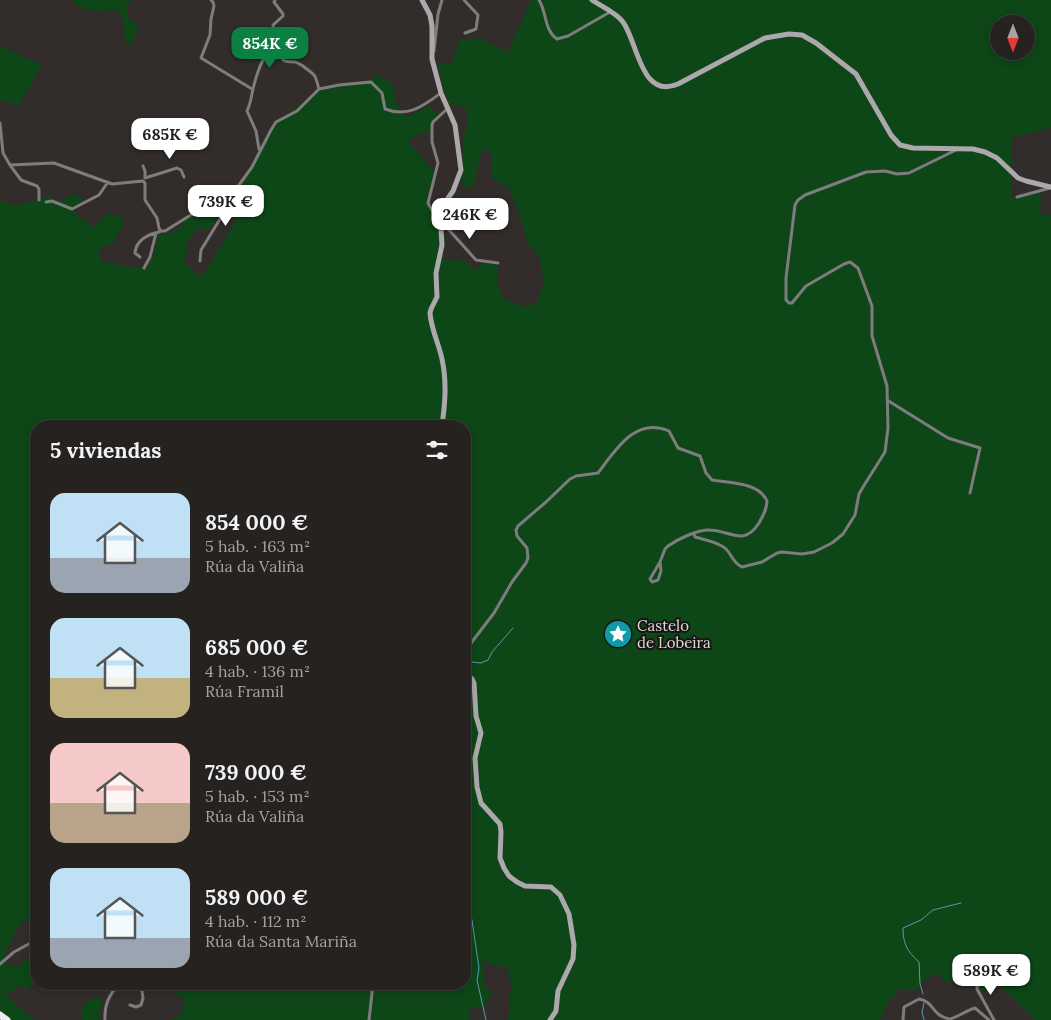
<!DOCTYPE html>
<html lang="es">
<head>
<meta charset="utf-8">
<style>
	body { margin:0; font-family:Lora,serif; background:#2e2a29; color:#f1f3f6; height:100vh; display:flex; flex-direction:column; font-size:19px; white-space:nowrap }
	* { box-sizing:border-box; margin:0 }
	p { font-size:16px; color:#a4a4a5 }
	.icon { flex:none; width:28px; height:28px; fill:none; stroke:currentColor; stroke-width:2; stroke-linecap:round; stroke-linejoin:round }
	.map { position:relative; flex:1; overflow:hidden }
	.side { position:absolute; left:30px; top:420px; width:441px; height:570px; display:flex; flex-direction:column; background:#262220; border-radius:20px; box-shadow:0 2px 8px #0003,0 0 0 1px #423f3e }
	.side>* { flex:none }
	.needle { width:32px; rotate:180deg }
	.buttons { position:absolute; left:990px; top:15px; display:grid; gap:10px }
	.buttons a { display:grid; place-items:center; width:45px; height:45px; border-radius:50%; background:#262220; box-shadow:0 2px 8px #0003,0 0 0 1px #423f3e; font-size:25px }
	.price { position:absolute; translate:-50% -42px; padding:0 11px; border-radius:10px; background:#fff; color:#222; font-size:16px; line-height:32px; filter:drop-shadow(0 1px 2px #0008) }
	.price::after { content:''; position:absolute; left:50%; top:30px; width:15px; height:11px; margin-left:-8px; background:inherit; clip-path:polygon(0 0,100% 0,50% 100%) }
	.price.current { background:#0b8043; color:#fff }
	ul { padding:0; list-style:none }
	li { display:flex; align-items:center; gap:15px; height:125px; padding:0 20px }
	li span { display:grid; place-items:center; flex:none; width:140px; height:100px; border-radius:15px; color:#555 }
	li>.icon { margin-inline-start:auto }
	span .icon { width:60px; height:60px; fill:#fffc; stroke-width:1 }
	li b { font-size:21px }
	h2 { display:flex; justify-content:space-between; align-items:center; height:60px; padding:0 20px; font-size:21px }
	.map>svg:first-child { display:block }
	.green { fill:#0d4617; fill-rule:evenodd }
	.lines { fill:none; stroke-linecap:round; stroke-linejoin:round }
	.stream { stroke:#579cb1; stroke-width:1 }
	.street { stroke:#7f7c7e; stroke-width:3 }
	.secondary { stroke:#ada8ab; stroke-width:5 }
	.highway { stroke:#f0e9ed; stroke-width:7 }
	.labels { text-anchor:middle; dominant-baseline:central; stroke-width:4; stroke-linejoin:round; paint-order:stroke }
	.poi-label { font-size:15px; fill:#dedad8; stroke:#181614; text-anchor:start }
</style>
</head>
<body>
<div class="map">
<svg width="1051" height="1020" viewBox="0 0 1051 1020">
	<rect width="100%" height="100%" fill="#322d2a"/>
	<path class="green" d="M72 0H135H132L126 6 128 18 139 25 134 39 128 46C120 33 130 21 116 10 100 12 84 13 72 0Z
		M531 0H1051V128L1011 137 1012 199 1041 193 1040 214 1051 215V1020H1035L995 980 982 993 976 989V975L974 969H968L966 983 944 981 936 973 924 980 916 990H899L888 1002 880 1020H507L510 1010V992L512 989 507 965C499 970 492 963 483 961L484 985 492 993C486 1004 483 1009 470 1008L469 1020H170L182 1015 184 999 165 984H465V426H36V921L26 919 16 929 2 962 16 967 36 954V982L28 989 20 986 5 995 34 1020H0V200L16 206 51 196 56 203 75 194 84 201 73 206 78 217 89 223 92 228H95L100 220 108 214 120 216 125 224 116 236 115 241 109 245 101 247 98 254 102 262 132 267H147L153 257 158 235 169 234 184 225 183 219 200 209 204 212 218 203 221 213 207 232 199 226 188 241 185 264 202 277 244 208 240 190 276 124 319 89 371 82 376 74 392 84 397 105 408 117 427 106 437 112 432 130 416 135 408 142 435 172 426 202 444 232 446 242 442 259 464 261 475 270 482 264H497V282L503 298 524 307 536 303 544 284 539 256 527 242 519 212 508 187 491 178V152L482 149 474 185 468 189 462 184 463 138 468 124 465 107 449 104 437 65 451 63 460 40 479 38 508 52ZM999 24H1026V51H999Z
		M0 46 42 65 19 105 0 100Z
		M96 996 101 1000 100 1020H82L81 1008Z"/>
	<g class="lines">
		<path class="stream" d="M466 669 467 664 472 662 481 663 488 660 492 652 513 628
			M465 902 472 920 479 968 477 980 486 1020
			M923 994 920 984 919 962C907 951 903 944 903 928L921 920 933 910 961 903
			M924 1003 922 1012 924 1020"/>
		<path class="street" d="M211 0 213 2 214 6 211 19 210 35 201 58 252 89
			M464 0 478 15 476 29 465 33
			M539 0C547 13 544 30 557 39L568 36 610 12
			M434 51 438 14 442 0
			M319 89 339 85 371 82 382 93 385 109C408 118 423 106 441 93
			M0 123 3 153 10 165 54 163 112 184 143 181 145 183V200L157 218 159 228 161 231H165L239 185 252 167 271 130 276 122 297 111 319 89C314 71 316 77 303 66 301 65 297 62 295 62 290 61 288 63 283 60L282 50 278 41
			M259 149 256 131 247 111C251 103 251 97 253 89 257 72 264 51 278 41 278 35 273 31 273 25L283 16V14L274 2 275 0
			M10 165 21 180 37 186 39 189V200
			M143 166 145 171V178
			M145 178 177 168 181 170 184 177
			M1017 197 1050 188
			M46 202 52 201 72 209 99 195 108 182
			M441 221 476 260 498 263
			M440 224 428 203 438 163 432 142V125L433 122 447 109
			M140 257 135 253C136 242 145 236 155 233
			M200 261 201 250 225 211 226 205 221 198
			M144 268 150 257 156 233 161 231
			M887 400 948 438 980 448 970 493
			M694 534 695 537C705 540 719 542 726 549 732 555 733 563 742 567L762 562 777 553 782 552 802 554 814 552 832 543 843 534 855 515 859 494 863 487 885 452 888 428 887 386 872 336V306L858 268 850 262 844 264 806 286 792 303H789L786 300V278L795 205 798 200 805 195 866 172 885 171 897 174 909 173 958 149
			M465 651 494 613 512 582 526 563 528 558 527 548 517 536 516 530 518 526 546 502 570 479 576 476 598 473C615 451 635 416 669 431L678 448 700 456 706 473 712 480C729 483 759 482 767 501 767 509 763 516 759 523 743 548 729 529 707 530 695 531 678 539 668 546L665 549 660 562 650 579 652 582 658 580 661 571 660 562
			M0 964 14 952 36 940
			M978 978 977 989 994 1020
			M130 1005 136 1007 141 1005 143 998 141 984
			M950 1019C958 1017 967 1010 975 1008L989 1020
			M105 1020C104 1005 109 995 119 984
			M369 1020 373 984
			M903 1020 904 1007 919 999C935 1002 931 1015 949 1019"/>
		<path class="secondary" d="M422 0 430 15 432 26V59L441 93 455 125 461 170 453 191 442 207 440 214 442 245 436 273 437 297 431 309 430 313C431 329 439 344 442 359 447 382 445 404 442 426
			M592 0C601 6 617 13 623 22 638 43 641 100 678 84L765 38 789 34 802 35 816 43 856 74 891 135 900 145 913 148 973 149 985 152 997 158 1018 178 1026 181 1051 187
			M465 673 472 679 474 683 476 716 481 733 475 758 477 787 481 803 500 824 501 832 500 858 504 868 509 876 517 882 525 886 551 887 560 895 569 914 574 945 573 959 558 991 556 1011 550 1020"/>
		<path class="highway" d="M0 1015 7 1020"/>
	</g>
	<defs>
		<symbol id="sight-disc" viewBox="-11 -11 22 22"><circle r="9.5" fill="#0f9aa8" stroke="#181614"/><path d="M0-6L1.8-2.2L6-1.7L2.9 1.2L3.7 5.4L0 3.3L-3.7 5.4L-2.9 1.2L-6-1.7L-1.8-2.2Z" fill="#fff"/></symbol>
	</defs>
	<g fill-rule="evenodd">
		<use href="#sight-disc" x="602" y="618" width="32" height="32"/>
	</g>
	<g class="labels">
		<g class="poi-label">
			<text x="637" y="625">Castelo<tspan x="637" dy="17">de Lobeira</tspan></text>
		</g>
	</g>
</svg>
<div class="buttons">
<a><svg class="needle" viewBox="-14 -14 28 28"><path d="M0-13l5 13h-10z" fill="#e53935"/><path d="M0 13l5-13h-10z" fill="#a4a4a5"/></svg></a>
</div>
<b class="price current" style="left:270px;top:69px">854K €</b>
<b class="price" style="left:170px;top:160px">685K €</b>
<b class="price" style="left:226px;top:227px">739K €</b>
<b class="price" style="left:470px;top:240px">246K €</b>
<b class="price" style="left:991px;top:996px">589K €</b>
<section class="side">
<h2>5 viviendas<svg class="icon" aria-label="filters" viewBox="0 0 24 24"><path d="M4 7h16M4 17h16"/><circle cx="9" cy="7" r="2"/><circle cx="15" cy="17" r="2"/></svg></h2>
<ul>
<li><span style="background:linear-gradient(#bfe0f5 65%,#9aa5b1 0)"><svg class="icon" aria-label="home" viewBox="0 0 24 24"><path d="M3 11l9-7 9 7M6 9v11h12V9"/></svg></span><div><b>854 000 €</b><p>5 hab. · 163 m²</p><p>Rúa da Valiña</p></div></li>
<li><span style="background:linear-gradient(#bfe0f5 60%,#c2b280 0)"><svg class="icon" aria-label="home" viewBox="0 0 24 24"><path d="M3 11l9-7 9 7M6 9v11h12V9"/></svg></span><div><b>685 000 €</b><p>4 hab. · 136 m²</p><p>Rúa Framil</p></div></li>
<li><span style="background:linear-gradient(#f6c9c9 60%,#b9a48a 0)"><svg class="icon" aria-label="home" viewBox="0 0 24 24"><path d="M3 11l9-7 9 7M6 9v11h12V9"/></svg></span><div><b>739 000 €</b><p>5 hab. · 153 m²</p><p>Rúa da Valiña</p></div></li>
<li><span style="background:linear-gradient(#bfe0f5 70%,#9aa5b1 0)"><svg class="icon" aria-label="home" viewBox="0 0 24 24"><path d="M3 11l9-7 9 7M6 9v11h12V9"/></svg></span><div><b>589 000 €</b><p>4 hab. · 112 m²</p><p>Rúa da Santa Mariña</p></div></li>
</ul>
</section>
</div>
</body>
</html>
